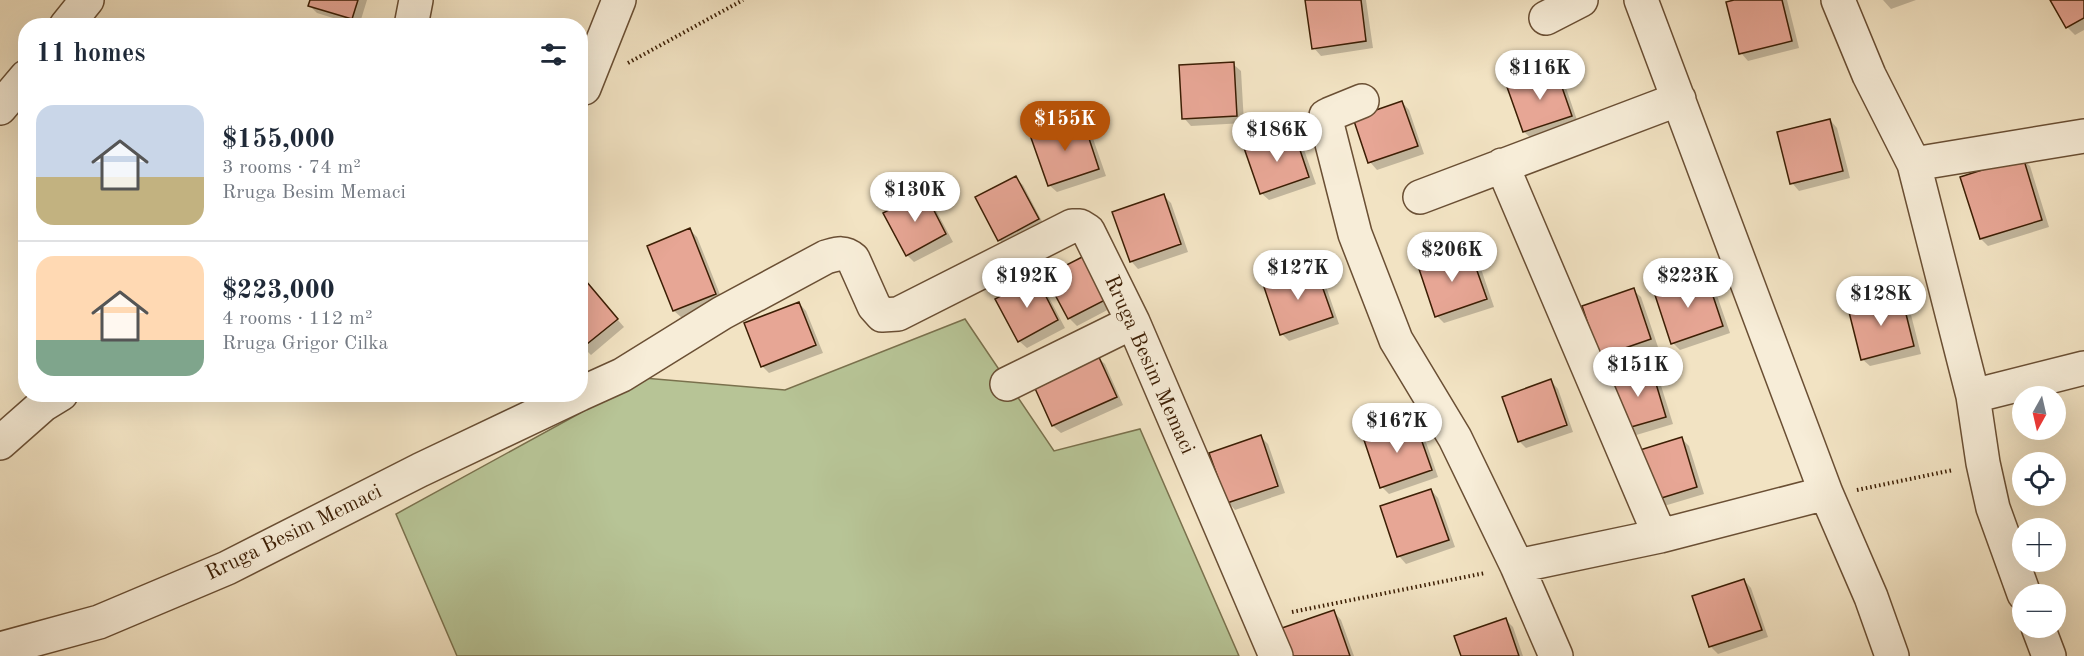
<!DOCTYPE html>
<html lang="en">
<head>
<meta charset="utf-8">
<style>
	body { margin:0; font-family:"Old Standard TT",serif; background:#f6f6f7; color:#1f2937; height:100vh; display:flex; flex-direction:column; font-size:22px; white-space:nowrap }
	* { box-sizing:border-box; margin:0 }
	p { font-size:20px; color:#747a83 }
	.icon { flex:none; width:33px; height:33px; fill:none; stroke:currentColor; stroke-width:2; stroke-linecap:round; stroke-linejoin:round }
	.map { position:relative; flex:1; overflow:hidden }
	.sheet { position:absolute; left:18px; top:18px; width:570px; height:384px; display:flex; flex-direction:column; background:#fff; border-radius:24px; box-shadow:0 6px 24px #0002 }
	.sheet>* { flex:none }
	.needle { width:39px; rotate:188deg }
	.buttons { position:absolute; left:2012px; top:386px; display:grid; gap:12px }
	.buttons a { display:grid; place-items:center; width:54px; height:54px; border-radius:50%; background:#fff; box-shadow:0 6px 24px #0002; font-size:30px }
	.price { position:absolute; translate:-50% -51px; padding:0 14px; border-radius:21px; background:#fff; color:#222; font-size:20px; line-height:39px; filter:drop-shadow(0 2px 3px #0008) }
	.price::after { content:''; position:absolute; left:50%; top:36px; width:18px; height:14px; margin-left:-9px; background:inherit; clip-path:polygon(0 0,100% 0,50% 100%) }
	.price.on { background:#b45309; color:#fff }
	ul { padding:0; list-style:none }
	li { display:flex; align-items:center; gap:18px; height:150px; padding:0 18px }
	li+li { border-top:2px solid #e0e1e3 }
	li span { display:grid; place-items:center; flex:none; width:168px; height:120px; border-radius:18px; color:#555 }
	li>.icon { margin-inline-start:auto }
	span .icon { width:72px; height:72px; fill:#fffc; stroke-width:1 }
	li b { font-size:26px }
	h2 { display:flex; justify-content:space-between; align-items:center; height:72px; padding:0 18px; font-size:26px }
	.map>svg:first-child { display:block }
	.green { fill:#b7c496; stroke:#7a714d; stroke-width:1.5 }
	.shadow { fill:#0003 }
	.building { fill:#e7a695; stroke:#3c1e04; stroke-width:1.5 }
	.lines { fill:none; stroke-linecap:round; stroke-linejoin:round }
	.minor-casing { stroke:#6a4f34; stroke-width:36 }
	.path { stroke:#3c1e04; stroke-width:4; stroke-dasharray:1.5 3; stroke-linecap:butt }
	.minor { stroke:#f7edd8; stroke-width:33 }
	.labels { text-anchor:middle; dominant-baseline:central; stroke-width:4.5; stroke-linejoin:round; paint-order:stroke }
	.street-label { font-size:21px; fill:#3c1e04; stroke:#f7edd8 }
</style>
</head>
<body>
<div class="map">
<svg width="2084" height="656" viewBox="0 0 2084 656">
	<rect width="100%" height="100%" fill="#f2e3c3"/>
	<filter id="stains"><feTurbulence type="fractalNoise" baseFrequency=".00333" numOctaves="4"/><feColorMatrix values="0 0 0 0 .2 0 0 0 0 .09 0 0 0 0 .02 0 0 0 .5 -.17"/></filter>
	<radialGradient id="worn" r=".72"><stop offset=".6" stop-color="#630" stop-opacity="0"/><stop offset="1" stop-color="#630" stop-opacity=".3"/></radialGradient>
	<path class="green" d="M965 319 1054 451 1140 429 1239 656H457L396 514 644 378 785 390Z"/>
	<path class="shadow" d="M312 0H367L359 26 317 13 310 6Z
		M1307 0H1366L1373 48 1321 56 1314 48Z
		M1740 0H1787L1799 48 1748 61 1741 53Z
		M1883 0H1916L1891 9Z
		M2052 0H2084V30L2075 35 2067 27Z
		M1233 64 1241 71 1244 123 1191 126 1184 118Z
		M1556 72 1563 79 1578 123 1532 139 1524 132Z
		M1402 102 1409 110 1424 154 1377 170 1370 162Z
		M1081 119 1089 127 1106 176 1057 192 1049 185Z
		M1830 120 1837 128 1850 178 1799 191 1792 183Z
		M1293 133 1301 141 1316 184 1269 200 1261 193Z
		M2022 159 2030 166 2049 227 1988 246 1981 239Z
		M1015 178 1023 185 1045 227 1007 247 999 240Z
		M923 193 931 201 953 242 914 262 907 255Z
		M1164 196 1171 203 1188 252 1138 269 1131 261Z
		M690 230 697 237 723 302 682 318 674 311 649 246Z
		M1469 250 1477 257 1494 307 1444 323 1437 316Z
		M1086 256 1115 306 1077 326 1070 319 1047 277Z
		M1314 268 1322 275 1339 324 1289 341 1282 334Z
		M1705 276 1713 284 1730 333 1680 350 1673 343Z
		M1035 279 1043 286 1065 328 1027 348 1019 341Z
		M1633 290 1641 297 1658 347 1608 364 1601 356Z
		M593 291 624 327 591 355 580 344Z
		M1900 296 1908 303 1921 354 1870 366 1862 359Z
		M799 303 806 311 823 353 769 373 762 366Z
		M1097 357 1105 364 1123 405 1061 433 1053 426 1035 385Z
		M1651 369 1658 376 1673 424 1633 436 1625 429Z
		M1551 381 1558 389 1573 432 1526 448 1519 441Z
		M1414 421 1421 428 1438 477 1389 494 1382 487Z
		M1261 437 1268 444 1285 493 1235 510 1228 502Z
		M1682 439 1689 446 1704 494 1664 506 1657 499Z
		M1431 490 1438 498 1455 547 1406 564 1399 556Z
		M1744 580 1751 588 1768 637 1718 654 1711 647 1694 597Z
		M1334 612 1341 620 1354 656H1293Z
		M1506 620 1513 627 1523 656H1463Z"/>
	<path class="building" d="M310 0H358L352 19 308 6Z
		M1305 0H1361L1366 41 1312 49Z
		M1734 0H1782L1792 41 1739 54 1726 2Z
		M2050 0H2084V18L2066 28Z
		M1234 62 1237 116 1182 119 1179 65Z
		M1556 70 1572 116 1523 132 1507 87Z
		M1402 101 1418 146 1368 163 1353 118Z
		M1082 117 1099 169 1048 186 1030 135Z
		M1830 119 1843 171 1790 184 1777 132Z
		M1294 132 1309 177 1260 194 1244 148Z
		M2023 157 2042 220 1980 239 1960 177Z
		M1016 176 1039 219 998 241 975 197Z
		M924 191 946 234 906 256 883 213Z
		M1164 194 1181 244 1130 262 1112 212Z
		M690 228 716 294 673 311 647 246Z
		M1469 248 1487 299 1435 317 1418 266Z
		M1086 255 1109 298 1068 319 1045 276Z
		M1315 266 1333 317 1280 335 1263 284Z
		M1706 275 1723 326 1671 344 1654 292Z
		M1036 277 1058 320 1018 342 995 299Z
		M586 281 618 319 582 348 580 346V286Z
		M1634 288 1651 339 1599 357 1582 306Z
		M1901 294 1914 346 1861 360 1848 308Z
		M799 302 816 345 761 367 744 323Z
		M1098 355 1117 397 1052 426 1033 384Z
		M1651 367 1666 417 1624 429 1609 380Z
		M1551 379 1567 425 1518 442 1502 397Z
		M1414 419 1432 470 1380 488 1363 437Z
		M1261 435 1278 486 1227 503 1209 453Z
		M1682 437 1697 487 1655 500 1640 450Z
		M1431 489 1449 540 1397 557 1380 506Z
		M1744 579 1762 630 1709 647 1692 596Z
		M1334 610 1350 656H1292L1282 628Z
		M1506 618 1519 656H1461L1454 636Z"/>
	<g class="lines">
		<defs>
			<path id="minor" d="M1641 0 1826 493 1871 597 1892 656
				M1838 0 1869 75 1914 164 1973 396 1983 463 1993 508 2024 594
				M1546 18 1581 0
				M66 26 87 0
				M411 26 416 0
				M584 88 619 0
				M1362 101 1330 114 1326 116V120L1355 234 1396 340 1455 438 1517 566 1556 656
				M0 108 26 77
				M1914 164 2084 136
				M1502 165 1660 536
				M1420 197 1679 99
				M1007 384 1133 322
				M580 394 622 375 722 313 826 257C837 254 844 251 853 259L874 306 882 315 898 314 1072 226H1080L1088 231 1133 322 1276 656
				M1973 396 2084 368
				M0 443 43 405 61 394
				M1517 566 1660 536 1826 493
				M2038 627 2049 656
				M0 649 99 622 227 568 420 470 580 394"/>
		</defs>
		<use href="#minor" class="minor-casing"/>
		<path class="path" d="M628 63 743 0
			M1857 490 1953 470
			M1292 612 1485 573"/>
		<use href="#minor" class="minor"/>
	</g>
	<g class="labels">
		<g class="street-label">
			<text transform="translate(1149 365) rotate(66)">Rruga Besim Memaci</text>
			<text transform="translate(294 533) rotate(-26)">Rruga Besim Memaci</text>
		</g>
	</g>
	<rect width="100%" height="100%" filter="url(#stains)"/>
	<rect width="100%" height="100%" fill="url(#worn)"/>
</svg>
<div class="buttons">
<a><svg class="needle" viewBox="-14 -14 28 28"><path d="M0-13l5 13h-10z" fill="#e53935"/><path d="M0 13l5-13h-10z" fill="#747a83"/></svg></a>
<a><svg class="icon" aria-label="locate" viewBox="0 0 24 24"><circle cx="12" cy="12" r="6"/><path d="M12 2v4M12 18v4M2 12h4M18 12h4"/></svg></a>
<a>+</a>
<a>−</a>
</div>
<b class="price" style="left:1540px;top:101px">$116K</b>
<b class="price on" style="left:1065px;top:152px">$155K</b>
<b class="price" style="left:1277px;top:163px">$186K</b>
<b class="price" style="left:915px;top:223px">$130K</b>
<b class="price" style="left:1452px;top:283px">$206K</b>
<b class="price" style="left:1298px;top:301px">$127K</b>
<b class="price" style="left:1027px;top:309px">$192K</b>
<b class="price" style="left:1688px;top:309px">$223K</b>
<b class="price" style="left:1881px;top:327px">$128K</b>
<b class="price" style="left:1638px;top:398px">$151K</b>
<b class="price" style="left:1397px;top:454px">$167K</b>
<section class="sheet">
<h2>11 homes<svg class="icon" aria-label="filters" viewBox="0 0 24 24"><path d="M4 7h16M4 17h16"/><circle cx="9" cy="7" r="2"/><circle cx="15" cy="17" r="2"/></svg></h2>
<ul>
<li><span style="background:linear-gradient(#c9d6e8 60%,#c2b280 0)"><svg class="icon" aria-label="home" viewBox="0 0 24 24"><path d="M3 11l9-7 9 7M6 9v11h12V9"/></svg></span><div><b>$155,000</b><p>3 rooms · 74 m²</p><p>Rruga Besim Memaci</p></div></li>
<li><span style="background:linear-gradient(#ffd9b3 70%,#7fa58c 0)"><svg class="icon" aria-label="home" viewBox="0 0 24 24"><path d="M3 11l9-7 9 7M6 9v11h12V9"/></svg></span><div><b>$223,000</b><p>4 rooms · 112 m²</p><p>Rruga Grigor Cilka</p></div></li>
</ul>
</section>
</div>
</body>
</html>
